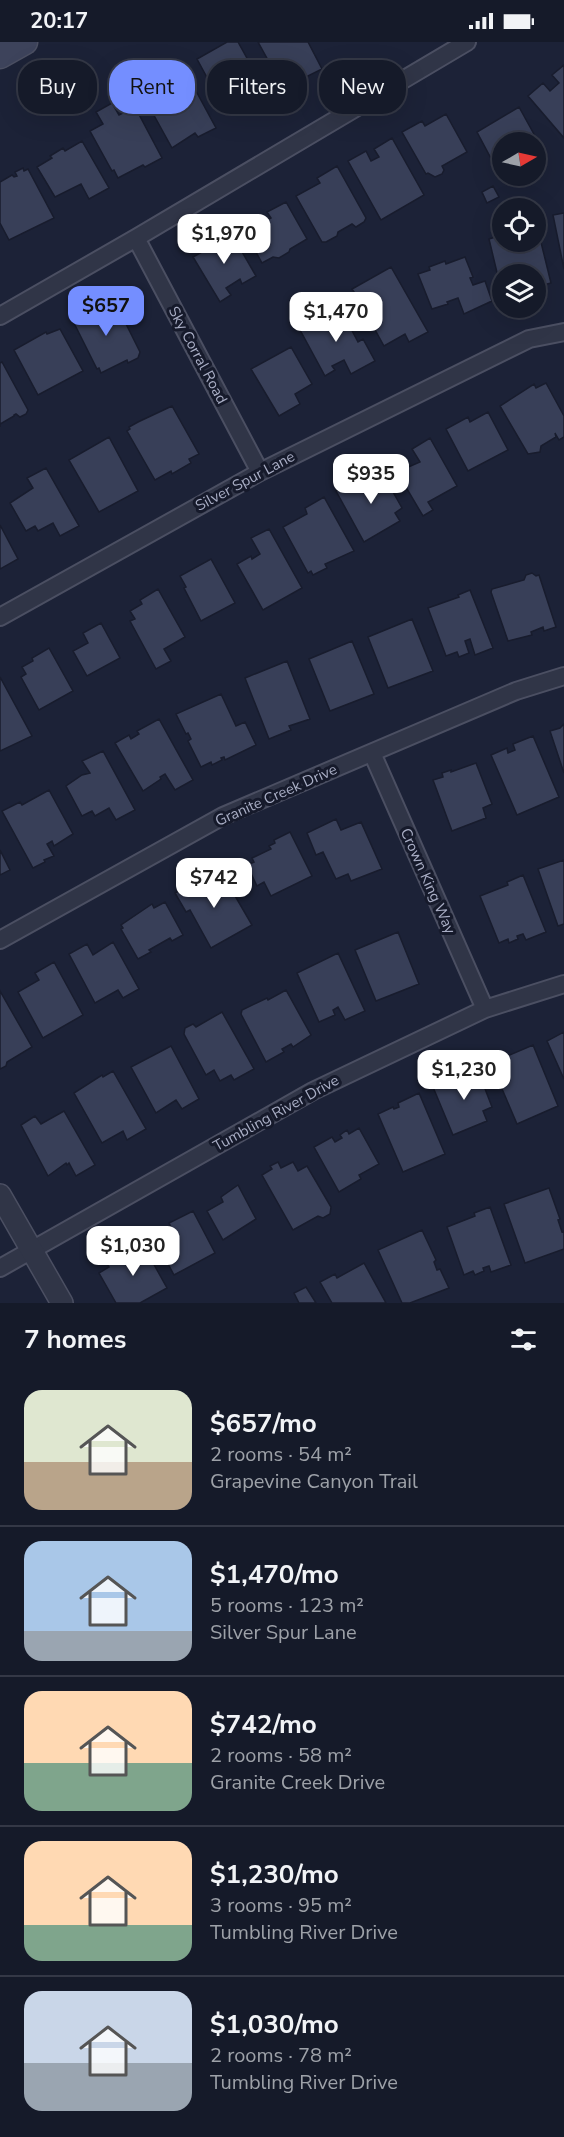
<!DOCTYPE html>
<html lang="en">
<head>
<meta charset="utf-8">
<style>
	body { margin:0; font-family:"Nunito Sans",sans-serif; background:#1e2331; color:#f1f3f6; height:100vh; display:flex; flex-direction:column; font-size:22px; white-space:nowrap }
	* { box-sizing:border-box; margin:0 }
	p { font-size:20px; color:#9da1a8 }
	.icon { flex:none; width:33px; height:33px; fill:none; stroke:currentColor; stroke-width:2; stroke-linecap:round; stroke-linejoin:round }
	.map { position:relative; height:1261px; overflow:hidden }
	.panel { display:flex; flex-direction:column; background:#151a29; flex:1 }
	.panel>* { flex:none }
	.guide { position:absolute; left:18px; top:18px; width:528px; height:54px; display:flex; gap:12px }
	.needle { width:39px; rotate:81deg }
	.controls { position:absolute; left:492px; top:90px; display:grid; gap:12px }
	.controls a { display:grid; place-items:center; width:54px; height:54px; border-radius:50%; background:#151a29; box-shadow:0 6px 24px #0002,0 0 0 2px #343846; font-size:30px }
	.price { position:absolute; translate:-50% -51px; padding:0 14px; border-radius:12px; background:#fff; color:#222; font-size:20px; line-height:39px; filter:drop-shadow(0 2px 3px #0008) }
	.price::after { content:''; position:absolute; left:50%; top:36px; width:18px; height:14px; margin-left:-9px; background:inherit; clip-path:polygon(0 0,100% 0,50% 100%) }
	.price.current { background:#748eff; color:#111 }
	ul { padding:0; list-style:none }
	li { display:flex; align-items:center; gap:18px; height:150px; padding:0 24px }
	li+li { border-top:2px solid #343846 }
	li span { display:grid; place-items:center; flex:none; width:168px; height:120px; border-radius:18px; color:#555 }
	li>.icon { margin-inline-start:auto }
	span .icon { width:72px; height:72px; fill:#fffc; stroke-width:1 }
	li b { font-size:26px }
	h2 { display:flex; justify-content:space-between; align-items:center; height:72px; padding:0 24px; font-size:26px }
	.chip { padding:0 21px; border-radius:24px; background:#151a29; box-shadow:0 6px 24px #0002,0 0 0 2px #343846; font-size:21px; line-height:54px }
	.chip.current { background:#748eff; color:#111 }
	.status { display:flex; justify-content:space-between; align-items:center; height:42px; padding:0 30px; background:#151a29; direction:ltr }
	.status svg { height:16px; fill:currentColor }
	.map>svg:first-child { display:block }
	.building { fill:#383f58; stroke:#181c2d; stroke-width:1.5 }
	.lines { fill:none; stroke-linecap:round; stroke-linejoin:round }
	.minor-casing { stroke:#4b4f62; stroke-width:20 }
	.tertiary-casing { stroke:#4b4f62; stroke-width:24 }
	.secondary-casing { stroke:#4b4f62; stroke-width:27 }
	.minor { stroke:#303547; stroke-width:16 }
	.tertiary { stroke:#303547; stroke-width:21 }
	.secondary { stroke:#3d435b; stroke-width:24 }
	.labels { text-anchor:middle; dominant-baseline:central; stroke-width:6; stroke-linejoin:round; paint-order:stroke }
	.street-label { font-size:15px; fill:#a9aec5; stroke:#161a2b }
</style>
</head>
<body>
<div class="status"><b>20:17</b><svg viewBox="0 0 49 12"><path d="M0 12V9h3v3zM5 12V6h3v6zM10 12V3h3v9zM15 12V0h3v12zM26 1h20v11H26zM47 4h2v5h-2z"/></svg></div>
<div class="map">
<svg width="564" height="1261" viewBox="0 0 564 1261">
	<rect width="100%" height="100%" fill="#1c2237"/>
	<path class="building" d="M227 0H238L269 56 250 66 241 50 236 53 237 55 222 63 197 17Z
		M258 0H308L322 27 304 36 299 27 279 38Z
		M564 23V96L528 54 543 41 550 49 559 41 552 33Z
		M183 25 216 86 198 95 195 91 172 106 140 48Z
		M112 61 119 73 135 65 162 116 145 125 143 123 118 136 114 128 112 129 90 89 103 82 96 70Z
		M519 65 546 114 536 120V100H502V134H509L502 137 477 90Z
		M446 72 467 110 442 124 444 128 442 132 435 135 428 131 426 132 402 90 422 79 425 84Z
		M392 96 424 153 381 178 348 119 366 109 371 119 379 115 374 107Z
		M82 99 109 146 89 157 81 142 55 155 37 125 52 116 50 114 63 106 65 109Z
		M337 124 366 176 364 180 356 185 352 182 338 190 337 194 326 200H322L296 154 320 141 317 136Z
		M23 126 24 129 28 127 54 176 9 198 0 181V140L12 133 14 135 17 134 15 130Z
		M493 144 499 155 487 161 482 150Z
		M286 160 307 197 290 207 289 210 279 216 273 215 262 221 245 190 271 176 267 170Z
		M564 171V227L553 173Z
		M537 184 551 241 536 245V232H502V244L500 243 489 197 502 193V200H536Z
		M230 189 256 234 242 242 240 237 226 246 231 253 220 260 193 215 215 203 213 199Z
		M465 215 473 235 470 236 473 243 485 239 492 259 464 272 458 256 447 260 448 262 432 267 418 232 430 228 429 225 445 219 446 222Z
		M391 225 428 290 409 300 405 292 384 304 363 266 361 267 356 257 358 256 352 247Z
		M102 262 106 272 116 267 119 273 121 272 140 310 138 316 128 321 127 318 101 331 99 326 97 327 70 273 89 263 91 267Z
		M339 264 358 300 363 297 375 319 351 332 344 318 332 324 335 328 325 334 299 286Z
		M60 287 83 329 38 353 14 308 46 290 47 292Z
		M291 305 312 342 295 352 300 362 279 374 251 327Z
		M2 320 28 368 26 372 20 375 16 372 14 373V374L0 382V385V321Z
		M546 341 564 374V395L559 398 555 391 556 395 541 404 540 410 528 412 500 364 534 342 536 346Z
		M172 364 199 412 189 417 191 421 172 432 171 429 155 438 127 389 130 387 129 385 138 380Z
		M488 370 508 408 468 429 446 387 468 375 470 380Z
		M109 395 138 449 99 470 69 418Z
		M430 396 457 444 428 460 433 468 423 474 397 430 420 420 412 407Z
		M46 426 79 484 60 494 53 481 38 489 35 484 26 489 10 461 33 446 27 436Z
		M380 427 402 466 395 471 400 479 364 500 336 449 347 441 355 440Z
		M324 455 354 509 325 522 327 526 313 533 311 529 308 531 283 485 307 472 305 466Z
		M0 483 18 517 0 527Z
		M269 487 302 546 263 568 237 522 251 514 252 517 260 512 251 496Z
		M211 517 235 561 201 579 184 546 186 545 180 534Z
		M532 531 536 534 539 533 556 585 544 589 543 585 531 590 532 593 508 599 491 550 492 547 524 538 526 533Z
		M158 547 185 595 164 607 171 619 156 627 130 579 135 577 130 569 142 562 140 558Z
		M470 548 493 606 475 613 470 597 465 599 469 611 459 615 457 610 446 614 428 566 459 555 458 553Z
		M412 577 433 629 388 646 368 595Z
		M101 581 120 616 87 634 73 609 88 601 83 591Z
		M352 599 374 652 330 669 309 617Z
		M49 606 73 649 39 668 21 635 26 632 22 625 33 619 32 616Z
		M287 619 310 677 289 684 291 688 269 697 245 636Z
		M0 635 32 694 0 709Z
		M221 652 236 684 245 680 256 703 225 718 224 715 221 716 222 718 212 723 211 720 201 725 188 699 191 697 188 691 186 692 176 672Z
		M159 677 193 738 175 748 165 732 160 735 161 737 143 749 115 701 129 693 131 697 139 692 137 689Z
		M564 682V731L550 689 560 686Z
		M533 694 559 755 517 773 491 713 507 706 508 711 515 708 513 702Z
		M103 709 135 768 116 778 109 766 95 774 92 769 82 774 66 744 82 733 90 731 82 719Z
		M476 721 492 762 483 766 486 776 452 789 433 738 443 735 442 731 451 728V730Z
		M49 748 73 792 54 804 52 799 47 802 54 814 44 818 45 820 33 826 2 769 20 760 22 763Z
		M336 777 341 788 361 780 382 827 351 839 348 832 336 837 323 810 316 813 307 791Z
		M290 790 312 834 271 854 264 840 257 844 247 823 254 820 252 816 271 807 269 804 275 801 274 798Z
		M0 808 10 828 0 833Z
		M564 818V882L558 884 538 827Z
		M220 828 252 883 211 906 190 868 186 870 175 851 199 838 202 844 204 843 201 839Z
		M523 833 546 890 526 898 523 892 517 894 518 897 509 901 508 897 499 901 480 854 508 843 507 840Z
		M165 860 183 893 172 899 170 896 149 908 151 910 138 917 121 887 123 886 121 883 152 862 154 866Z
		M398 890 419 942 376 959 355 908Z
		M113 900 139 947 123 956 118 948 95 961 69 912 87 902 93 913Z
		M338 911 365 969 345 978 338 965 333 968 335 973 319 980 297 931Z
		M54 920 83 973 43 996 18 950 39 938 35 931Z
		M286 948 311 993 293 1005 291 1002 282 1007 284 1010 266 1020 241 972 242 968 267 956 268 958Z
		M0 949 32 1005 7 1020 6 1024 0 1027Z
		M222 970 254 1027 234 1038 231 1033 220 1039 214 1028 206 1033 184 992 185 986 193 982 196 985Z
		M564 990V1037L547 999Z
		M533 1003 558 1064 517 1082 491 1021Z
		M171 1004 199 1057 182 1067 176 1058 156 1071 131 1025Z
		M477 1026 492 1065 483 1069 487 1079 453 1093 433 1045 443 1041 442 1038 453 1033 458 1045 464 1042 460 1033Z
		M113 1029 146 1087 127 1098 123 1089 102 1101 74 1051 102 1033 103 1035Z
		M419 1051 445 1112 403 1130 378 1072 393 1065 394 1067 399 1065 398 1061Z
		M64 1069 95 1123 76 1134 69 1121 67 1123 66 1121 48 1134 21 1083 35 1074 41 1082Z
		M359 1086 379 1122 359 1133 361 1137 339 1150 314 1105 332 1095 335 1100 342 1096 340 1093 347 1088 349 1092Z
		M278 1120 281 1126 293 1120 298 1129 307 1124 331 1165 330 1172 323 1176 318 1174 293 1188 262 1133 272 1127 270 1124Z
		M238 1143 256 1177 223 1198 207 1169 223 1160 221 1155Z
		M549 1146 560 1177 558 1178 562 1190 564 1189V1207L525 1221 504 1162Z
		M490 1165 511 1223 491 1230 489 1224 483 1226 484 1229 475 1233 473 1229 464 1233 447 1185 475 1174 474 1171Z
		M193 1169 215 1211 174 1233 154 1196 172 1187 169 1181Z
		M422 1188 436 1218 434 1220 437 1228 440 1227 449 1246 410 1261H402L378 1208Z
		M142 1201 167 1246 140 1261H116L99 1231 109 1225 107 1222 114 1218 116 1221 126 1216 123 1211Z
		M364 1221 386 1261H332L320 1240 335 1232 337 1236Z
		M306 1245 316 1261H299L294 1251Z"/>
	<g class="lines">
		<defs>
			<path id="minor" d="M136 196 260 430
				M0 274 136 196 467 0
				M0 575 260 430 529 297 564 290
				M372 711 485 967
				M0 898 223 774 516 649 564 634
				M0 1226 313 1049 485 967 564 942"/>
			<path id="tertiary" d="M0 1153 62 1261"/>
			<path id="secondary" d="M0 14 25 0"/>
		</defs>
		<use href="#minor" class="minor-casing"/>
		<use href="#tertiary" class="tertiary-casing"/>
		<use href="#secondary" class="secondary-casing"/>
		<use href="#minor" class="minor"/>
		<use href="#tertiary" class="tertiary"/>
		<use href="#secondary" class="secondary"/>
	</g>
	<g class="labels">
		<g class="street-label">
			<text transform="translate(198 313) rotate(62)">Sky Corral Road</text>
			<text transform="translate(245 439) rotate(-28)">Silver Spur Lane</text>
			<text transform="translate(276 753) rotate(-24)">Granite Creek Drive</text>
			<text transform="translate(428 839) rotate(66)">Crown King Way</text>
			<text transform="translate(276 1071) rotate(-29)">Tumbling River Drive</text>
		</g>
	</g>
</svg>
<div class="controls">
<a><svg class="needle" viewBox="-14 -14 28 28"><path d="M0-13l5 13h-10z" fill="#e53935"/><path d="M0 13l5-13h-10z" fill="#9da1a8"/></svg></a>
<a><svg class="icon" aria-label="locate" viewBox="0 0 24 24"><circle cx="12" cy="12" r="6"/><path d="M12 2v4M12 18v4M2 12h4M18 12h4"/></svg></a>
<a><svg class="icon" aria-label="layers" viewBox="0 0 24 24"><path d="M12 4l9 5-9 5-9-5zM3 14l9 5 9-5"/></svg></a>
</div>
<b class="price" style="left:224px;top:223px">$1,970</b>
<b class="price current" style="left:106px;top:295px">$657</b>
<b class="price" style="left:336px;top:301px">$1,470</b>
<b class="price" style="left:371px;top:463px">$935</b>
<b class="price" style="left:214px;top:867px">$742</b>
<b class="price" style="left:464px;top:1059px">$1,230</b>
<b class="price" style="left:133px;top:1235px">$1,030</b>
<div class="guide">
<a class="chip">Buy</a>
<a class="chip current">Rent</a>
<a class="chip">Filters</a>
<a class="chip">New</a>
</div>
</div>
<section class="panel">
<h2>7 homes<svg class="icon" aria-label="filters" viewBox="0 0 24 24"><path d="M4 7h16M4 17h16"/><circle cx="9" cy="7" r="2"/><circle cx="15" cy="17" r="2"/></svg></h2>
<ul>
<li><span style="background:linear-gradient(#dfe7d0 60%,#b9a48a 0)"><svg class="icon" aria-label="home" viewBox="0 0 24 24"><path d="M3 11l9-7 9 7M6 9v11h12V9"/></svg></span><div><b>$657/mo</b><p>2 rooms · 54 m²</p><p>Grapevine Canyon Trail</p></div></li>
<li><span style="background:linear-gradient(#a9c7e8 75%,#9aa5b1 0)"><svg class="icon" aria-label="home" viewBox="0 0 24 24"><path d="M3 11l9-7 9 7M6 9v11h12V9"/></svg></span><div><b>$1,470/mo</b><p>5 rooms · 123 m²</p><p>Silver Spur Lane</p></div></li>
<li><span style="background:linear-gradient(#ffd9b3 60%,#7fa58c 0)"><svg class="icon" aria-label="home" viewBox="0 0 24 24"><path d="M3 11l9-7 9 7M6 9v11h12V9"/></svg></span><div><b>$742/mo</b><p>2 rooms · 58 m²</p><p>Granite Creek Drive</p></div></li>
<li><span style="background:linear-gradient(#ffd9b3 70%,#7fa58c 0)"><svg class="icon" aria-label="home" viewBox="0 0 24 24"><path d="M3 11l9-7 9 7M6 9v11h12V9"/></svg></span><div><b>$1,230/mo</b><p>3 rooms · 95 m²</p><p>Tumbling River Drive</p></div></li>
<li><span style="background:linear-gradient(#c9d6e8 60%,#9aa5b1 0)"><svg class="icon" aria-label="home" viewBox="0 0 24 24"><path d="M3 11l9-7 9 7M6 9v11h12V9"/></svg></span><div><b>$1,030/mo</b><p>2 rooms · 78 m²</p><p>Tumbling River Drive</p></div></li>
</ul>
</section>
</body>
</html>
